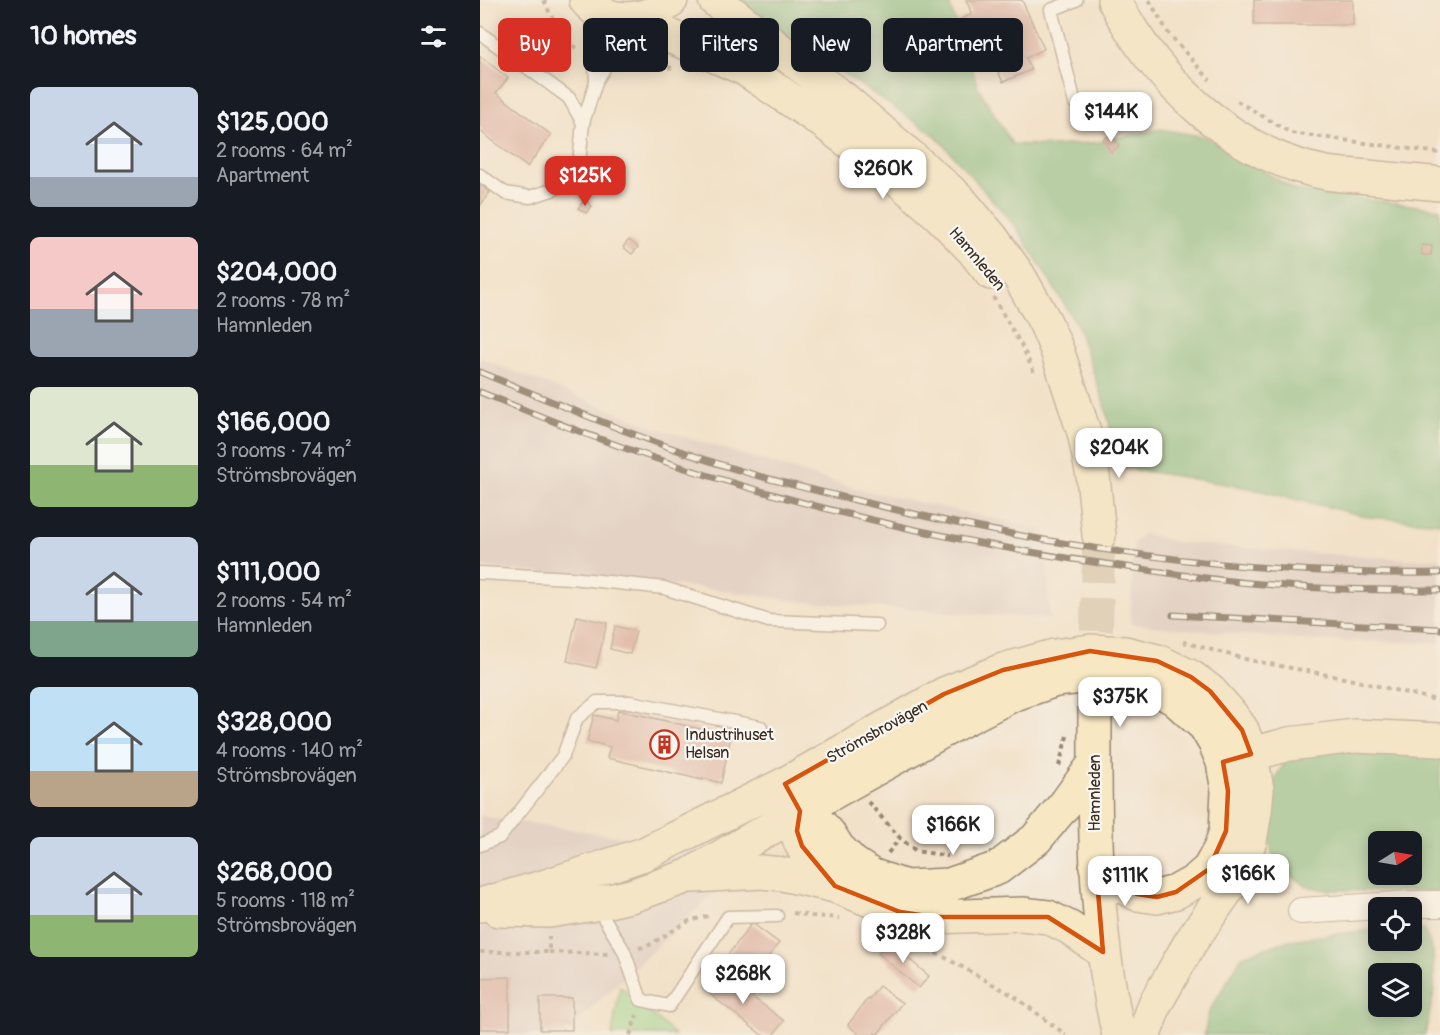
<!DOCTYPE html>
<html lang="en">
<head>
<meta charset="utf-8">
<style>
	body { margin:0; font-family:Pangolin,sans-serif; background:#242831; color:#f1f3f6; height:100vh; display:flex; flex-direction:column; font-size:22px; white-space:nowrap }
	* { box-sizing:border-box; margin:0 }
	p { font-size:20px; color:#9ea1a6 }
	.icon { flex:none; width:33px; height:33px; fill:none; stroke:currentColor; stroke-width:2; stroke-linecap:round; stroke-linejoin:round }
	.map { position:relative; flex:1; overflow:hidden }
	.drawer { display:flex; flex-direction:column; background:#171b24; width:480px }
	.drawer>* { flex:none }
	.top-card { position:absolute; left:18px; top:18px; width:570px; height:54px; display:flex; gap:12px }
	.needle { width:39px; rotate:79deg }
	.fabs { position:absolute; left:888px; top:831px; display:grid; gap:12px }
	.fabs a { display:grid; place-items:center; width:54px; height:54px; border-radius:9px; background:#171b24; box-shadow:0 3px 15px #0003; font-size:30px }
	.price { position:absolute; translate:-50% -51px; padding:0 14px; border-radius:12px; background:#fff; color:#222; font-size:20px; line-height:39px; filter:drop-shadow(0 2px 3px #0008) }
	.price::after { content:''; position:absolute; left:50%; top:36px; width:18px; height:14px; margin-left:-9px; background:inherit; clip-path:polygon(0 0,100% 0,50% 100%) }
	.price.active { background:#d93025; color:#fff }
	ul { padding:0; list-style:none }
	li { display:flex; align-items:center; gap:18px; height:150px; padding:0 30px }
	li span { display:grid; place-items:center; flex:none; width:168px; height:120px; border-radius:9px; color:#555 }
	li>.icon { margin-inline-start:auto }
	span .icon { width:72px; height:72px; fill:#fffc; stroke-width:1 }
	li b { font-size:26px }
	h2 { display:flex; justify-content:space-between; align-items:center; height:72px; padding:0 30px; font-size:26px }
	.pill { padding:0 21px; border-radius:9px; background:#171b24; box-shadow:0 3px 15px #0003; font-size:21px; line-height:54px }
	.pill.active { background:#d93025; color:#fff }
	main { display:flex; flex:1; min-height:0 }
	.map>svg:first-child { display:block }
	.industrial { fill:#d2bfc0 }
	.green { fill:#92d68f; stroke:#668056; stroke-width:1.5 }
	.forest { fill:#75b77a; stroke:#58704c; stroke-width:1.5; fill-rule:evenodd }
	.building { fill:#d1938b }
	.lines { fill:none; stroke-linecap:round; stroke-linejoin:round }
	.secondary-tunnel { stroke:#cdbca7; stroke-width:33; stroke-dasharray:33 16; stroke-linecap:butt }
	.lane-casing { stroke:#968674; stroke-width:15 }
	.street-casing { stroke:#968674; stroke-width:28 }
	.secondary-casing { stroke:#968674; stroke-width:36 }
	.path { stroke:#968674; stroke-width:4; stroke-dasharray:4.5 4.5; stroke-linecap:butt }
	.lane { stroke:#fff; stroke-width:12 }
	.street { stroke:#fff; stroke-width:26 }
	.secondary { stroke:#f7e8c3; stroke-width:33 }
	.rail-casing { stroke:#3b2a1e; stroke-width:7 }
	.rail { stroke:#f6f6f2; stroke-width:4.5; stroke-dasharray:14; stroke-linecap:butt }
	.marked { fill:none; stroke:#d7540e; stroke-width:4.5; stroke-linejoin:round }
	.labels { text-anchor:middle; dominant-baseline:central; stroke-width:4.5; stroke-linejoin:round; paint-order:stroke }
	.street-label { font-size:16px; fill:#3b2a1e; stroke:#f6f6f2 }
	.poi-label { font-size:16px; fill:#3b2a1e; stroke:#f6f6f2; text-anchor:start }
</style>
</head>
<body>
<main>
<section class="drawer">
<h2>10 homes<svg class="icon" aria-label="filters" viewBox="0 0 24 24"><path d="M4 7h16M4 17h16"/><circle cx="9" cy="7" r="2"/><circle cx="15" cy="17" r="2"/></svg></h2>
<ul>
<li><span style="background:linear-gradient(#c9d6e8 75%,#9aa5b1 0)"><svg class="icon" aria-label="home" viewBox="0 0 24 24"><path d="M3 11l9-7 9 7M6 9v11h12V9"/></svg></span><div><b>$125,000</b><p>2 rooms · 64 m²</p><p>Apartment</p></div></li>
<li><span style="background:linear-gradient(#f6c9c9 60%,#9aa5b1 0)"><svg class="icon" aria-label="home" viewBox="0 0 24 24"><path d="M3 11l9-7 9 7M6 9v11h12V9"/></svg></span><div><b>$204,000</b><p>2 rooms · 78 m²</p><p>Hamnleden</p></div></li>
<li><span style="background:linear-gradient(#dfe7d0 65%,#8fb573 0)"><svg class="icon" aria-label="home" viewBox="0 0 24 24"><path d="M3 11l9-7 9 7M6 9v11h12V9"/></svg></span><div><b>$166,000</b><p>3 rooms · 74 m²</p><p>Strömsbrovägen</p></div></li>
<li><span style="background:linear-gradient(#c9d6e8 70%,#7fa58c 0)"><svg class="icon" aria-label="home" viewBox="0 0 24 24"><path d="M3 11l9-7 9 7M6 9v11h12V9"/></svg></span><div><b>$111,000</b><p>2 rooms · 54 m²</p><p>Hamnleden</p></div></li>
<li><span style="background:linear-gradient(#bfe0f5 70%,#b9a48a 0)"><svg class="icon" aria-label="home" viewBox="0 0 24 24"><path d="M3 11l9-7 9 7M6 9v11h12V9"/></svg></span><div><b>$328,000</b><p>4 rooms · 140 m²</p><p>Strömsbrovägen</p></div></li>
<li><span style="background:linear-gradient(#c9d6e8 65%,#8fb573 0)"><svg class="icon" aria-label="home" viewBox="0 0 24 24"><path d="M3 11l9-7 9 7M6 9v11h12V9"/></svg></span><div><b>$268,000</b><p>5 rooms · 118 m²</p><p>Strömsbrovägen</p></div></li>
</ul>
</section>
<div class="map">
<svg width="960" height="1035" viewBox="0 0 960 1035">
	<rect width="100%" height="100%" fill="#f6f6f2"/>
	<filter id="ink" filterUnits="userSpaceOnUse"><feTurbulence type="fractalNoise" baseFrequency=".0167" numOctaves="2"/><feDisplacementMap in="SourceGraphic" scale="12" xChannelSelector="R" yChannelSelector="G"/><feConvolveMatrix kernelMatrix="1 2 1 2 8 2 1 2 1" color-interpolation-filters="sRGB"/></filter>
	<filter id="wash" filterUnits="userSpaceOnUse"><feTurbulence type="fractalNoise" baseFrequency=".008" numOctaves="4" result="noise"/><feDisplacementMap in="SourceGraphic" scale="24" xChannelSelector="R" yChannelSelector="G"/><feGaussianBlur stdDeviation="1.35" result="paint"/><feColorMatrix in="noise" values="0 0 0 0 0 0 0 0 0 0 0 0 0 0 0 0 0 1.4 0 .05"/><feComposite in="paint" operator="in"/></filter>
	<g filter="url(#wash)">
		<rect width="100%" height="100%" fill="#f2e1c9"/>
		<path class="industrial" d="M0 358 179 429 374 488 566 530 570 619 324 602 222 588 0 567Z
			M663 533 695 542 817 552 929 559 960 558V643L819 640 650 624 654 543Z
			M0 815 1 816 273 856 83 1035H0Z"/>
		<path class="green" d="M140 986 195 1035H132Z"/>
		<path class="forest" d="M257 0H468L498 87 532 144 575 146 618 142 681 129 726 137 815 190 960 209V523L888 517 769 488 640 467 625 406 596 323 537 228 456 136 348 63Z
			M835 750 960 751V892L847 890 825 886 808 873 792 853 788 825 792 791 797 775 809 756ZM898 842H932V874H898Z
			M898 929V940H932V929L944 930 953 951 954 991 945 1035H724L729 1012 762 956 809 940ZM898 974H932V1006H898Z"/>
		<g id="blocks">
			<path class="building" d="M486 0H542L564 49 546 58 551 70 523 82 505 44 490 50 477 21 492 14Z
				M774 0H873V25H774Z
				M0 56 28 78 16 93 71 135 47 167 0 131Z
				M631 134 639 146 631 152 623 140Z
				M0 185 10 192 0 206Z
				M105 200 112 206 106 213 98 208Z
				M149 240 158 247 152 254 143 247Z
				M942 245 952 246 951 255H942Z
				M97 616 127 623 116 668 87 661Z
				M135 626 156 631 150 654 130 649Z
				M138 710 251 736 241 783 223 778V780L127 758 130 747 107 741 114 715 136 720Z
				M272 923 299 943 267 985 241 964Z
				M408 941 449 976 439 988 398 953Z
				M237 970 304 1021 293 1035H282L232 996 223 988Z
				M30 977V1029H0V978Z
				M399 986 422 1003 397 1035 395 1033 394 1035H380L368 1025 388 998 389 999Z
				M60 998H92V1030H60Z"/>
		</g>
	</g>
	<g filter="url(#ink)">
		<use href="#blocks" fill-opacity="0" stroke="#968674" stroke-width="1.5"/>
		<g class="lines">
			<path class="secondary-tunnel" d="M615 680 619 535"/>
			<defs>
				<path id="lane" d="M110 12 113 30 116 81
					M0 33 89 98 103 123 99 163 94 179 72 190 50 197 25 193 0 175
					M595 103 571 10 596 0
					M103 123 116 82 151 23
					M0 573 91 578 184 588 289 621 397 625
					M0 845 20 837 83 756 97 718 117 702H150L281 727
					M116 905 144 951 161 1000 189 1006 248 917 297 916"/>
				<path id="street" d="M821 911 931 904H960"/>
				<path id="secondary" d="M106 0C127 27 169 23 191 0
					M235 0 364 99 430 156 478 198 512 238 539 276 565 322 577 350 604 432 613 476 619 535
					M634 0C677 82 753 155 846 173 857 175 868 175 878 176 905 179 933 181 960 184
					M157 19 194 38 265 69 342 121 414 176 458 214 493 250 511 273
					M615 694C615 808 612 923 639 1035
					M751 760 809 744 875 736 960 740
					M310 793 320 811 337 821 349 834 358 848 373 863 391 875 426 887 469 885 518 868 556 839 586 803 615 763
					M320 811C319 817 317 824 317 830 319 851 342 873 355 886
					M213 876 281 872 302 874 355 886 420 912 454 917 542 914 568 917 590 928 623 952
					M0 905 66 886 164 854 305 784 464 694 523 670 574 656 610 651 645 653 677 661 711 677 730 691 748 711 762 730 771 754 777 790 775 811 770 841 762 862 751 884 710 943 675 1004 664 1035
					M18 910 69 911 115 904 151 896 208 876 320 811 477 723 532 695 576 680 610 676 639 679 670 685 695 699 725 726 735 743 743 762 748 791 746 831 740 849 729 869 714 882 696 892 677 897 657 894 640 885 616 867"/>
			</defs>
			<use href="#lane" class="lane-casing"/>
			<use href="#street" class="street-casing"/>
			<use href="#secondary" class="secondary-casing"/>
			<path class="path" d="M64 0C72 20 82 37 99 50
				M669 0 689 34 730 80
				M144 63 158 68 183 66 192 68
				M757 101 811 133 960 153
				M513 297 543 348 555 375
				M703 642 769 660 869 679 960 701
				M579 766 587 736
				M388 802 420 838 436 851 468 856
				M408 853 420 838
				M313 913 332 916 359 918
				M431 942 466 958 534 996 586 1035
				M159 948 166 947 209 921 231 915
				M0 952H69V936
				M69 952 128 954
				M150 1035 157 1015"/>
			<use href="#lane" class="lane"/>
			<use href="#street" class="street"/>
			<use href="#secondary" class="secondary"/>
			<defs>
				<path id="rail" d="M0 372C87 408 174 445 265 472 301 483 339 491 375 500 566 547 763 576 960 573
					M0 392C57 415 113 438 171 457 328 510 490 546 654 568 696 574 739 581 782 584 841 590 901 590 960 590
					M693 615 960 629"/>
			</defs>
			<use href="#rail" class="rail-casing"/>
			<use href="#rail" class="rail"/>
		</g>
	</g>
	<path d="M0 0H960V1035H0ZM610 651 677 661 711 677 730 691 762 730 771 754 743 762 748 791 746 831 729 869 696 892 677 897 657 894 616 867 623 952 568 917H454L420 912 355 886 322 846 317 831 320 811 305 784 464 694 523 670Z" fill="#f2e1c9" fill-opacity=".55" fill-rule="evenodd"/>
	<path class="marked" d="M610 651 677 661 711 677 730 691 762 730 771 754 743 762 748 791 746 831 729 869 696 892 677 897 657 894 616 867 623 952 568 917H454L420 912 355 886 322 846 317 831 320 811 305 784 464 694 523 670Z"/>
	<defs>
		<symbol id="building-ring" viewBox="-11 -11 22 22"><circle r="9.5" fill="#f6f6f2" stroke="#c8321e" stroke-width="1.5"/><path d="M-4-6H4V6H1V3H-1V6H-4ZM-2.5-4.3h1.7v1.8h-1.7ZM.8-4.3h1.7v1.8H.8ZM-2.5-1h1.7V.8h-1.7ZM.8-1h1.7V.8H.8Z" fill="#c8321e"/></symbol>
	</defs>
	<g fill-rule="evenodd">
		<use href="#building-ring" x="168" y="728" width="33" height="33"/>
	</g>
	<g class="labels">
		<g class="street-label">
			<text transform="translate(497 259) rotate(50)">Hamnleden</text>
			<text transform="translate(397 732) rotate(-29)">Strömsbrovägen</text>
			<text transform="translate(615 793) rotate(-90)">Hamnleden</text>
		</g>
		<g class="poi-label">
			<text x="205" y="735">Industrihuset<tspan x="205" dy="18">Helsan</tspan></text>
		</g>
	</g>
</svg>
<div class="fabs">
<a><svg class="needle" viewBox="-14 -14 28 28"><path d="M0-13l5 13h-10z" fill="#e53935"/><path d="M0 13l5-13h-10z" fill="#9ea1a6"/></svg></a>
<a><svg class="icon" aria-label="locate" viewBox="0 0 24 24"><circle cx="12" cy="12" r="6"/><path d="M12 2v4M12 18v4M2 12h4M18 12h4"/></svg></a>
<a><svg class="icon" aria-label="layers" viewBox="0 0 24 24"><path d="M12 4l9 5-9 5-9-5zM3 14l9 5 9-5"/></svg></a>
</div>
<b class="price" style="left:631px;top:143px">$144K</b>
<b class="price" style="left:403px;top:200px">$260K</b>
<b class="price active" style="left:105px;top:207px">$125K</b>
<b class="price" style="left:639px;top:479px">$204K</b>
<b class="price" style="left:640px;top:728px">$375K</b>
<b class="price" style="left:473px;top:856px">$166K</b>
<b class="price" style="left:768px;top:905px">$166K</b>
<b class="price" style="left:645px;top:907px">$111K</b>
<b class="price" style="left:423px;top:964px">$328K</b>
<b class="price" style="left:263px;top:1005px">$268K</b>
<div class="top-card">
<a class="pill active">Buy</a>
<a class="pill">Rent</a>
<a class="pill">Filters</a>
<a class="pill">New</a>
<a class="pill">Apartment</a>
</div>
</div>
</main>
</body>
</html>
